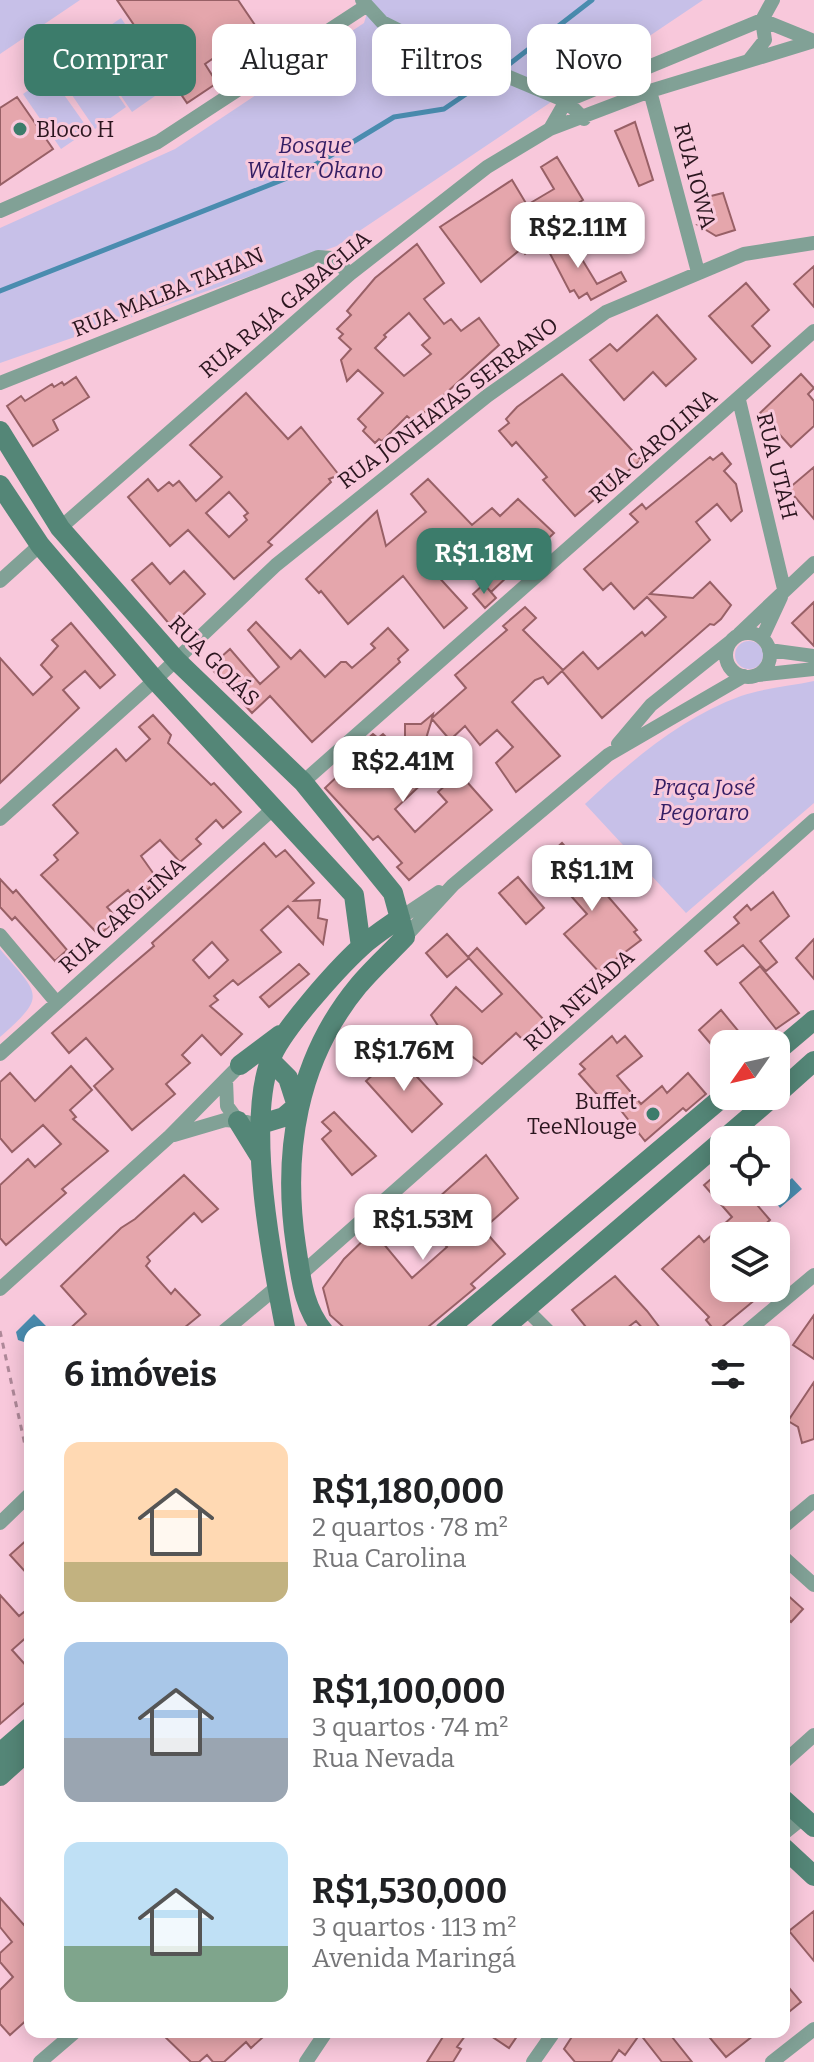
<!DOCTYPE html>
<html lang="pt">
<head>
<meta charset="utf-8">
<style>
	body { margin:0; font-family:Bitter,serif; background:#f6f6f6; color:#202124; height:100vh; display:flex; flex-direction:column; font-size:30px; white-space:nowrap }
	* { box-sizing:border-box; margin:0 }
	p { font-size:26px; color:#757577 }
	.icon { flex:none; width:44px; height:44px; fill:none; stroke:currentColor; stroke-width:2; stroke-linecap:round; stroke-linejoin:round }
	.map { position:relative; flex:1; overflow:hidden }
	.side { position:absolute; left:24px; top:1326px; width:766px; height:712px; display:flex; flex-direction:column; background:#fff; border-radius:16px; box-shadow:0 4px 20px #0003 }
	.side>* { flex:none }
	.guide { position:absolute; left:24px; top:24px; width:766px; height:72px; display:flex; gap:16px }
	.needle { width:52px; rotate:236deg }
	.buttons { position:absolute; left:710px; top:1030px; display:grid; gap:16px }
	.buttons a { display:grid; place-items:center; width:80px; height:80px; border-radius:16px; background:#fff; box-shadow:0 4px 20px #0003; font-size:40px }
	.price { position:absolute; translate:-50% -68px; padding:0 18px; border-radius:16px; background:#fff; color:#222; font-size:26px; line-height:52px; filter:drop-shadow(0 2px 4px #0008) }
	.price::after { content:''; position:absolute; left:50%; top:48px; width:24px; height:18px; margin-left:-12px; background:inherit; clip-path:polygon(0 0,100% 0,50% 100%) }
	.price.current { background:#3c7c6b; color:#fff }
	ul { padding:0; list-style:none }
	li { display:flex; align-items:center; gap:24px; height:200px; padding:0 40px }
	li span { display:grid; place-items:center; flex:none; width:224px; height:160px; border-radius:16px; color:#555 }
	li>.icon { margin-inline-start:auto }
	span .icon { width:96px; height:96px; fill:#fffc; stroke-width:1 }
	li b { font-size:34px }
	h2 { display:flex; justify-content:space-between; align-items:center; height:96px; padding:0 40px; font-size:34px }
	.chip { padding:0 28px; border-radius:16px; background:#fff; box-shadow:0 4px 20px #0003; font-size:28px; line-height:72px }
	.chip.current { background:#3c7c6b; color:#fff }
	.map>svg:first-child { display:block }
	.green { fill:#c7c0e8 }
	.water { fill:#4a8caf }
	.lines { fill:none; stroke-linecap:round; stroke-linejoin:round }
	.stream { stroke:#4a8caf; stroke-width:5 }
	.building { fill:#e5a6ac; stroke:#986066; stroke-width:2; fill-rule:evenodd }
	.path { stroke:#ae8898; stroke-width:3; stroke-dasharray:6 6; stroke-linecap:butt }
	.minor { stroke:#81a196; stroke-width:14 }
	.secondary { stroke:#548677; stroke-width:20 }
	.poi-dot { fill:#3c7c6b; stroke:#f8c8db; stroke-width:3 }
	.labels { text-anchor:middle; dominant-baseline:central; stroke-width:6; stroke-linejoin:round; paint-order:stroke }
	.poi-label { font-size:22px; fill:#2b161f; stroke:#f8c8db; text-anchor:start }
	.park-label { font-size:22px; font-style:italic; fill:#341e64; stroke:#f8c8db }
	.street-label { font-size:22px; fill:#2b161f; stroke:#f8c8db }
</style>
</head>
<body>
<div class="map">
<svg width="814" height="2062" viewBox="0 0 814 2062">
	<rect width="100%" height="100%" fill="#f8c8db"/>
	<path class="green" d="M0 0H80L0 54Z
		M371 0H703L337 246 0 363V228L175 149 364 23Z
		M121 18 168 87 132 112 85 43Z
		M84 46 126 107 95 129 53 67Z
		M50 75 89 130 61 149 23 94Z
		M735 655a14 14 0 1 1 28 0a14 14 0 1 1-28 0Z
		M814 681V803L686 913 585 804C632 760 681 718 741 696 764 688 791 686 814 681Z
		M0 949C39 995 48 995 0 1037Z"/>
	<path class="water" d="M792 1178 802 1189 780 1208 771 1196Z
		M34 1314 46 1326 39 1332H30L27 1343 18 1340 16 1332Z"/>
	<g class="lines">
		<path class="stream" d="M503 69 592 0
			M0 291 305 171 394 117 444 109 494 75"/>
	</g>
	<path class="building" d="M117 0H238L257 28 205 64 217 83 187 103Z
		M17 97 53 149 0 185V108Z
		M635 122 653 180 639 186 615 131Z
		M557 157 583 200 567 210 564 205 535 223 546 239 525 254 521 249 481 282 440 227 512 180 527 205 554 189 541 167Z
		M723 193 735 230 716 236 698 225 711 223 703 198Z
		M566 233 597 284 621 272 626 281 591 300 587 293 579 298 574 290 570 292 545 244Z
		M417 244 444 283 424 299 444 324 451 319 461 331 479 318 499 345 414 422 407 416 382 441 379 439 375 443 363 431 366 427 358 419 383 393 358 370 347 381 341 360 351 349 339 338 343 334 337 329 351 315 347 311 375 278ZM409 313 430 338 422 345 431 354 404 376 375 348 386 337 384 335Z
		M814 266V307L794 284Z
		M746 283 769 310 752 326 770 346 752 363 709 316Z
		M657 315 696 359 666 386 653 372 624 400 590 360 610 344 617 351Z
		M562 374 641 460 575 516 543 480 547 477 516 442 512 446 499 431 509 423 506 419 517 407Z
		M801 374 814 388 808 394 814 401V426L791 447 760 413Z
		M76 377 89 397 53 420 58 430 33 446 7 406 21 396 25 401 52 384 54 387 62 382 64 385Z
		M246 393 288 439 301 427 339 475 329 479 331 482 268 542 272 545 234 579 188 530 170 546 128 497 148 479 158 491 169 482 173 486 179 481 196 501 222 477 190 445ZM229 492 248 513 244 516 247 520 229 537 206 513Z
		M722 453 731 464 724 471 736 484 742 511 731 521 717 504 696 522 710 540 650 594 693 598 710 582 731 605 721 619 714 625 710 624 602 718 562 671 548 684 543 677 535 680 512 702 560 756 516 792 496 763 513 747 497 730 480 745 465 726 450 740 432 719 424 745 405 748V724H421L433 714 432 718 466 688 455 675 507 630 503 626 525 607 536 618 523 630 563 670 583 652 598 669 642 632 645 636 666 617 647 597 634 609 611 583 603 590 584 569 638 522 630 514 642 504 646 509 710 457 713 460Z
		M814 467V519L788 489Z
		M428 479 472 525 492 508 500 516 518 499 554 533 491 592 446 541 424 561 467 608 444 628 403 576 348 624 321 591 319 593 306 579 377 511 386 546 426 512 411 494Z
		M152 563 170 584 184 571 205 594 171 626 132 580Z
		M484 584 496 598 485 608 473 594Z
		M814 602V646L792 623Z
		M256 622 291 659 300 650 325 677 341 662H346L352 668 375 648 371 644 388 628 408 650 398 659 400 662 312 742 270 696 252 713 210 667 230 649 260 684 279 667 248 630Z
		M71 623 115 675 100 688 85 671 63 690 79 708 0 783V658L33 695 52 677 41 665 58 646 52 640Z
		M153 715 171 735 168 743 211 785 214 783 241 812 223 828 216 820 196 839 201 844 180 862 160 840 141 856 158 880 136 900 128 890 107 907 114 915 110 919 114 922 99 935 41 875 58 860 54 855 78 833 53 805 116 749 126 761 150 739 139 727Z
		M373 734 378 738 383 734 428 778 395 809 415 832 447 802 438 792 459 773 492 810 409 880 397 867 402 863 378 836 373 840 325 788 364 751 360 745Z
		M264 843 276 857 285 850 314 883 294 901 320 900 318 918 327 920 323 944 288 906 261 930 281 952 238 985 233 980 214 996 218 1000 210 1006 242 1034 221 1055 202 1035 182 1055 190 1063 166 1084 175 1094 132 1130 94 1086 113 1069 86 1038 69 1053 52 1033 154 946 152 943ZM212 942 228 960 209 978 193 960Z
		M562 843 637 930 634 932 641 940 599 972 564 934 587 914 541 862Z
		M518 877 544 908 526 924 499 893Z
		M0 879 13 893 16 890 67 950 55 961 15 917 12 920 0 907Z
		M773 892 789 916 760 941 777 962 766 971 743 945 717 965 705 951 739 923 734 917 747 905 751 910Z
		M447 934 469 958 447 977 426 953Z
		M814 939V979L796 958Z
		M477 948 545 1021 524 1041 516 1033 482 1064 444 1035 431 1015 456 987 482 1012 502 994 468 957Z
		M299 964 309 974 269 1007 260 997Z
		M760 966 799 1013 776 1029 740 983Z
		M721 1010 749 1044H722L716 1050 699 1030Z
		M612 1036 617 1043 625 1036 642 1056 617 1076 641 1104 662 1086 667 1093 688 1073 706 1094 686 1111 683 1108 645 1141 615 1103 609 1108 579 1074 585 1069 580 1064Z
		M396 1054 442 1104 412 1132 366 1081Z
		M71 1066 92 1090 70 1110 76 1117 73 1119 108 1151 62 1189 66 1193 6 1245 0 1238V1185L28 1159 35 1167 61 1144 43 1125 12 1152 0 1138V1082L10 1073 35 1101Z
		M334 1112 376 1156 352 1175 322 1139 331 1131 322 1122Z
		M486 1155 518 1198 483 1229 505 1254 471 1284 475 1288 422 1332H349L330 1315 323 1288 344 1259 373 1231 412 1278 447 1247 419 1215Z
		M724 1168V1192H746L770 1220 752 1236H724V1288H746L756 1299 716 1332 706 1320 709 1317 662 1269 699 1236 704 1242 732 1217 704 1185Z
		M184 1175 218 1209 202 1222 194 1213 147 1257 150 1261 146 1266 171 1294 175 1289 200 1315 179 1332H66L86 1314 61 1286 121 1228 135 1219Z
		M615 1276 647 1311 663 1332H646L636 1321 622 1332H590L572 1310Z
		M814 1315V1359L793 1345Z
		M814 1382V1439L802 1443 798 1427 788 1421Z
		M30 1537V1577L10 1555Z
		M784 1592 803 1609 791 1622 784 1616Z
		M0 1595 19 1616 30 1607V1634L12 1650 30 1670V1698L0 1724Z
		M0 1898 24 1925 30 1919V2017L10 2035 0 2024V1990L13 1977 0 1962V1953L12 1942 0 1927Z
		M814 1911V1961L789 1931Z
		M784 1982 801 2002 784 2016Z
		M160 2032H257L262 2038 251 2048 246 2042 224 2062H213L207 2055 199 2062H191Z
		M446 2032H468L457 2047 461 2049 453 2062H427Z
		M485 2032H520L509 2048Z
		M575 2032H668L692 2062H662L640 2034 625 2055 619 2050 611 2062H575L564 2049Z
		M705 2032H758L726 2057Z"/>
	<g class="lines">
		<path class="path" d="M0 1331 30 1468"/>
		<path class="minor" d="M362 0 382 22 400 31 566 101 584 119
			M750 59 765 40 762 20 773 0
			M650 91 698 272
			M550 129 566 101 762 20 814 41
			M0 211 158 142 366 6
			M0 383 318 257 332 258 350 274
			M739 400 784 589
			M60 528 350 274 487 167 550 129 650 91 814 41
			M0 581 40 545
			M726 655a22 22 0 1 1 44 0a22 22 0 1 1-44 0Z
			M739 634 814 563
			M762 638 781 597
			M769 650 814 656
			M758 675 814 669
			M618 744 651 705 730 642
			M303 782 814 331
			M0 819 155 680 276 565 487 396 606 312 744 254 814 243
			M400 918 439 892
			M0 935 57 1003
			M405 937 453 885 608 755 744 676
			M0 1054 274 808
			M226 1080 227 1106 238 1121
			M174 1135 225 1120 247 1122
			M300 1275 814 820
			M0 1289 170 1136 240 1065 247 1063
			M526 1309 549 1332
			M223 1332 277 1287
			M746 1332 814 1275
			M0 1523 30 1494
			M784 1526 814 1501
			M784 1558 814 1585
			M784 1762 814 1735
			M784 1833 804 1817
			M40 2062 75 2032
			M306 2062 326 2032
			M533 2062 554 2032
			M772 2062 814 2029"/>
		<path class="secondary" d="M0 431 60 528 177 661 303 782 393 893 405 937C390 953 372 969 358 986 297 1060 282 1153 296 1246 301 1278 303 1307 324 1332
			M0 485 40 545 155 680 354 895 361 947
			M776 1052 814 1020
			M240 1065 280 1035
			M776 1095 814 1061
			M238 1121 259 1155
			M261 1124 284 1117 297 1106 288 1078 270 1060
			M286 1332C272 1262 246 1128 270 1061 279 1033 338 968 361 947 373 936 387 927 400 918
			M444 1332 724 1096
			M499 1332 774 1096
			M0 1753 30 1727
			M0 1776 30 1749
			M784 1800 814 1827
			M784 1848 814 1876"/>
	</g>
	<g class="poi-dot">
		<circle cx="20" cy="129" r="8"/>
		<circle cx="653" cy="1114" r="8"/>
	</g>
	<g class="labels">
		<g class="poi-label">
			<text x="36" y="129">Bloco H</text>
			<text x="637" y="1101" text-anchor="end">Buffet<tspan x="637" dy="25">TeeNlouge</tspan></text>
		</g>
		<g class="park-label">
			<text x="315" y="145">Bosque<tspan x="315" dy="25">Walter Okano</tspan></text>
			<text x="704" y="787">Praça José<tspan x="704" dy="25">Pegoraro</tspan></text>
		</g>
		<g class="street-label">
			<text transform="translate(695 176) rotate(75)">RUA IOWA</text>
			<text transform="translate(168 292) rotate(-22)">RUA MALBA TAHAN</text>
			<text transform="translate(285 304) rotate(-40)">RUA RAJA GABAGLIA</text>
			<text transform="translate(448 403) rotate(-37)">RUA JONHATAS SERRANO</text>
			<text transform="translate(653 446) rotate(-41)">RUA CAROLINA</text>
			<text transform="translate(777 466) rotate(76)">RUA UTAH</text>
			<text transform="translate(214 661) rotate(45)">RUA GOIÁS</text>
			<text transform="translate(122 915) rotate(-42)">RUA CAROLINA</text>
			<text transform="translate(579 1000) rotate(-42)">RUA NEVADA</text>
		</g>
	</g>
</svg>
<div class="buttons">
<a><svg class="needle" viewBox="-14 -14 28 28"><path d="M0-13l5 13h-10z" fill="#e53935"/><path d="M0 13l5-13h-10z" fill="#757577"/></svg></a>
<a><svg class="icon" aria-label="locate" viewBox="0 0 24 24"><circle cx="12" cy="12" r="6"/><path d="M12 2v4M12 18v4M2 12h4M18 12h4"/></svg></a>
<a><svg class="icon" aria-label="layers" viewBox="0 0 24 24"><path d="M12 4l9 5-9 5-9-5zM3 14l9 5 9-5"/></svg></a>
</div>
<b class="price" style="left:578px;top:270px">R$2.11M</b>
<b class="price current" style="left:484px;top:596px">R$1.18M</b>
<b class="price" style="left:403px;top:804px">R$2.41M</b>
<b class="price" style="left:592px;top:913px">R$1.1M</b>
<b class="price" style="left:404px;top:1093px">R$1.76M</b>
<b class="price" style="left:423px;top:1262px">R$1.53M</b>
<div class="guide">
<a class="chip current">Comprar</a>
<a class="chip">Alugar</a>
<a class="chip">Filtros</a>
<a class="chip">Novo</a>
</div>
<section class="side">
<h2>6 imóveis<svg class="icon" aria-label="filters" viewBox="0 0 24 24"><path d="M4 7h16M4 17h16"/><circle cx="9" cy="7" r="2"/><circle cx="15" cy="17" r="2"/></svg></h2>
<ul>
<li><span style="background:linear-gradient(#ffd9b3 75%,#c2b280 0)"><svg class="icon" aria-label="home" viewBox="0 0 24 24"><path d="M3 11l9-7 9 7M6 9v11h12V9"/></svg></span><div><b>R$1,180,000</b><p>2 quartos · 78 m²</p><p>Rua Carolina</p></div></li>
<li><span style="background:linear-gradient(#a9c7e8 60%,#9aa5b1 0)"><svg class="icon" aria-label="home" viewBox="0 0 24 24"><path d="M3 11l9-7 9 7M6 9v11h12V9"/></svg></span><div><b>R$1,100,000</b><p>3 quartos · 74 m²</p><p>Rua Nevada</p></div></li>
<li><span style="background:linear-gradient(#bfe0f5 65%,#7fa58c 0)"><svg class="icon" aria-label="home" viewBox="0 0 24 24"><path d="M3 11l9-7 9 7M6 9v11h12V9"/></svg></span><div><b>R$1,530,000</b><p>3 quartos · 113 m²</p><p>Avenida Maringá</p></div></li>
</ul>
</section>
</div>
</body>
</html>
